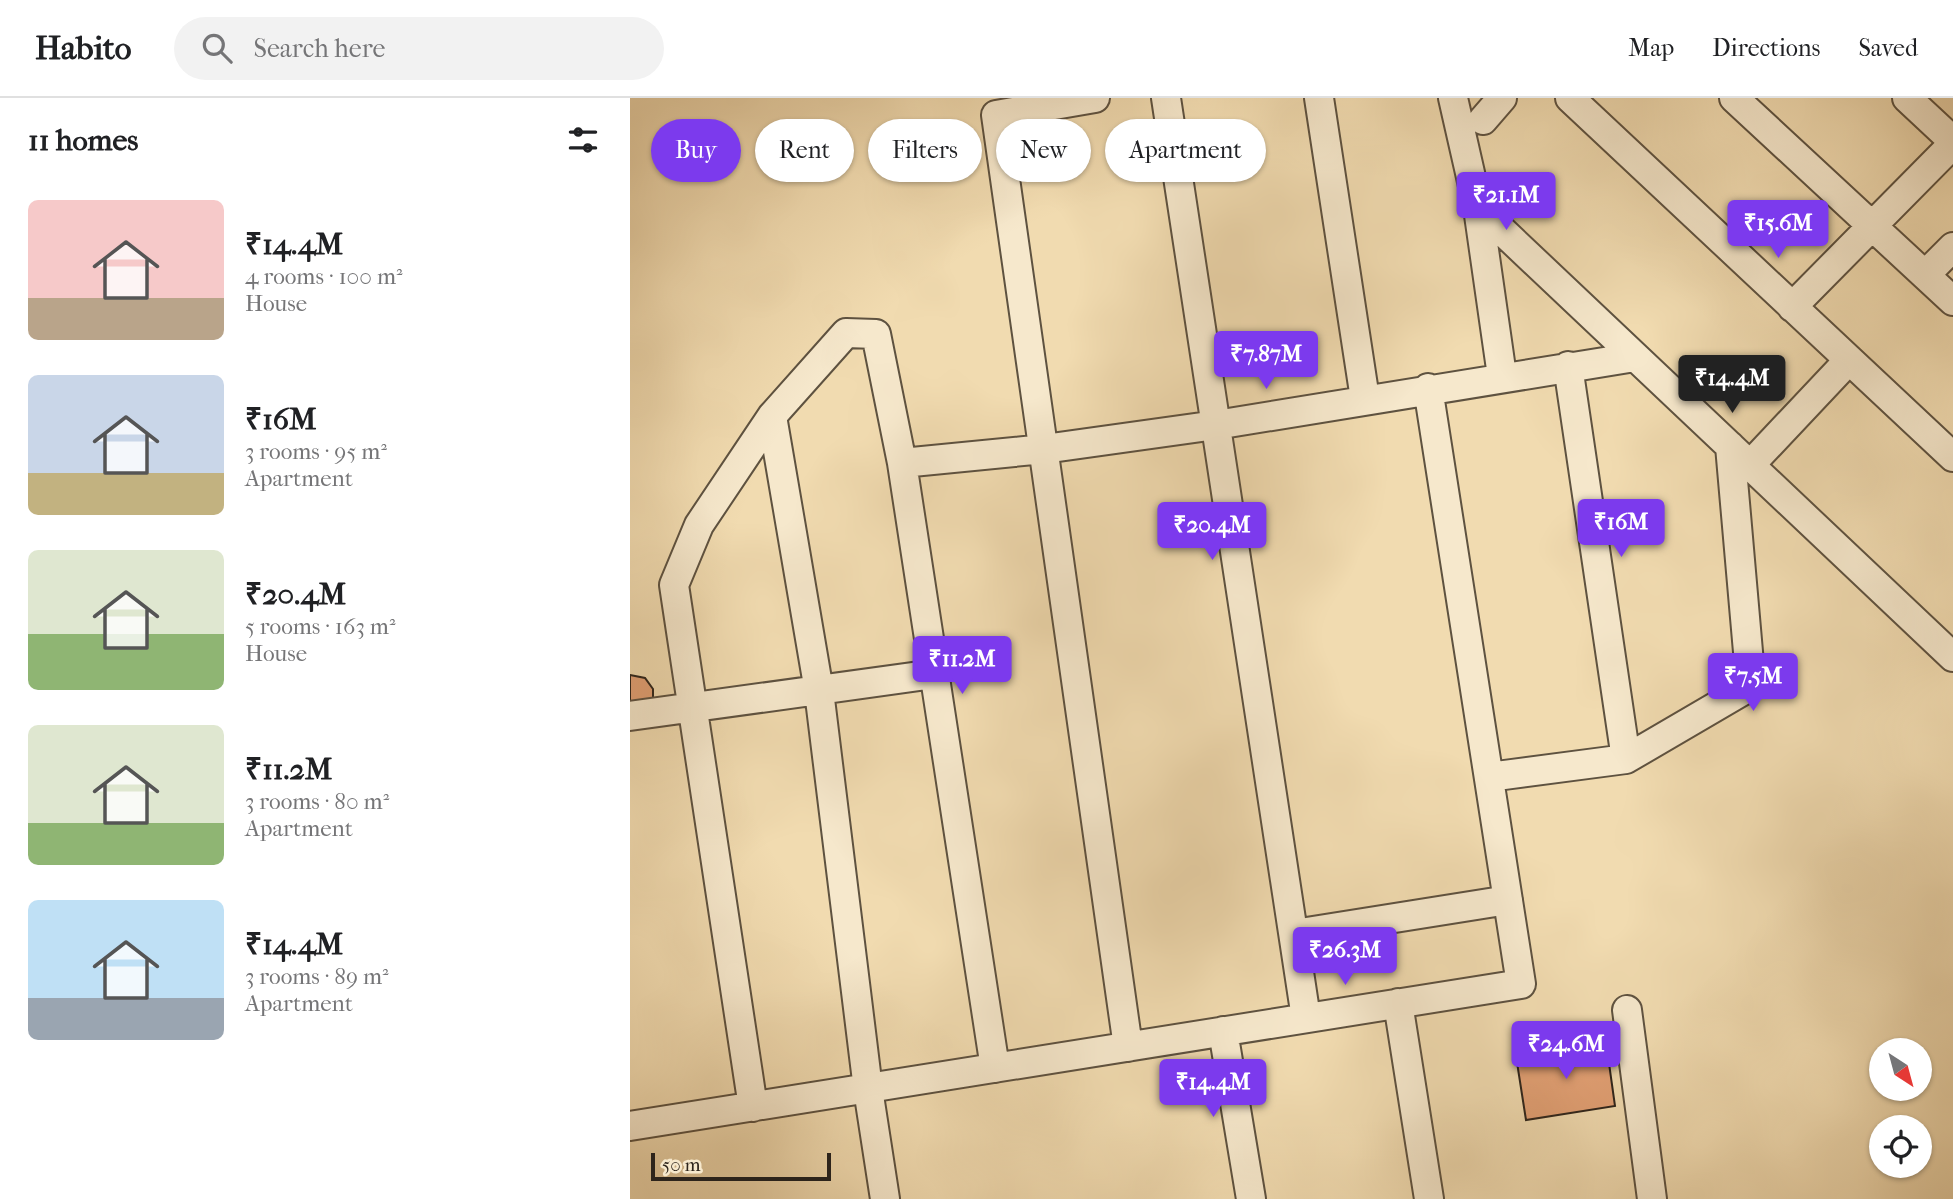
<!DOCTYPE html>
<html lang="en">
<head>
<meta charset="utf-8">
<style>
	body { margin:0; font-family:"IM FELL French Canon",serif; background:#f2f2f2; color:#202124; height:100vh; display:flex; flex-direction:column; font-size:26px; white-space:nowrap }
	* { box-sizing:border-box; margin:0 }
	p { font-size:23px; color:#757577 }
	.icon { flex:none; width:38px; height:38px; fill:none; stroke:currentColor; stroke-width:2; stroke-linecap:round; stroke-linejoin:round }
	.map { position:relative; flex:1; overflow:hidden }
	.sheet { display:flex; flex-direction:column; background:#fff; width:630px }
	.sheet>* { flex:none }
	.hud { position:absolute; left:21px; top:21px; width:665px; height:63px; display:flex; gap:14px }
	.needle { width:46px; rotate:144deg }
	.buttons { position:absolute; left:1239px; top:940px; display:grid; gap:14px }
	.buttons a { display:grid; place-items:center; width:63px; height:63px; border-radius:50%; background:#fff; box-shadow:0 2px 5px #0004; font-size:35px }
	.scale { position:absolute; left:21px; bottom:18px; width:180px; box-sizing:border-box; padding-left:7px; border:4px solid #2d241b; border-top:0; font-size:19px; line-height:24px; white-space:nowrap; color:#2d241b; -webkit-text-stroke:5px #f6e8cc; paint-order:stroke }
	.price { position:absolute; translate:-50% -60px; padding:0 16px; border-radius:7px; background:#7c3aed; color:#fff; font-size:23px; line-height:46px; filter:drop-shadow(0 2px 4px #0008) }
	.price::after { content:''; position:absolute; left:50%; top:42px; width:21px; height:16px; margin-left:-10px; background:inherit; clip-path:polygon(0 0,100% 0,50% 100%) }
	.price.selected { background:#222; color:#fff }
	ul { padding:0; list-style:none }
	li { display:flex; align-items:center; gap:21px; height:175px; padding:0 28px }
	li span { display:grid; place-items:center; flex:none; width:196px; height:140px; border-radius:10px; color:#555 }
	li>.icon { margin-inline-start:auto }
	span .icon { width:84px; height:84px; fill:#fffc; stroke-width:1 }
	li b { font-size:30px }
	h2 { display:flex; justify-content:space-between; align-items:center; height:84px; padding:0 28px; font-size:30px }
	.pill { padding:0 24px; border-radius:32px; background:#fff; box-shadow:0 2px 5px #0004; font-size:24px; line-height:63px }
	.pill.selected { background:#7c3aed; color:#fff }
	header { display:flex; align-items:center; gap:42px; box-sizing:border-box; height:98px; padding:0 35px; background:#fff; border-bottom:2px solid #e0e0e0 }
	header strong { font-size:33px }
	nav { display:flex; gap:38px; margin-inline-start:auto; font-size:24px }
	.search { width:490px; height:63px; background:#f2f2f2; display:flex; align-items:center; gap:18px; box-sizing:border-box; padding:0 24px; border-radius:38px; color:#757577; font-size:26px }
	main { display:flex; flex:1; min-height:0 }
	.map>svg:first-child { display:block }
	.building { fill:#e2a074; stroke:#2d241b; stroke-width:2 }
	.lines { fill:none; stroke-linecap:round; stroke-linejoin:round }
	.minor-casing { stroke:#5e5240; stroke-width:32 }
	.minor { stroke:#f6e8cc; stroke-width:28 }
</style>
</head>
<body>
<header>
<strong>Habito</strong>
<div class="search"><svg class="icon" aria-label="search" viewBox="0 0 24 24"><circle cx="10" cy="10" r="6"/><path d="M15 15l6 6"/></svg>Search here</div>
<nav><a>Map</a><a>Directions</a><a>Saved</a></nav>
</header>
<main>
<section class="sheet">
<h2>11 homes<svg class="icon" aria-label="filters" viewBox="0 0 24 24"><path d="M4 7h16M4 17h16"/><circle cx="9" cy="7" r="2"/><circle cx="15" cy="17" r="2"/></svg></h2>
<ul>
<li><span style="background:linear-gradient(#f6c9c9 70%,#b9a48a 0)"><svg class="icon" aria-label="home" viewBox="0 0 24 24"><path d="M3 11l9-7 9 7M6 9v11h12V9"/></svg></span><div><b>₹14.4M</b><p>4 rooms · 100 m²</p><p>House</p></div></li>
<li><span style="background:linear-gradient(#c9d6e8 70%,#c2b280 0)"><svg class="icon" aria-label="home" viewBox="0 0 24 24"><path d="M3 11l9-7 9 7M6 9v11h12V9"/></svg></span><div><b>₹16M</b><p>3 rooms · 95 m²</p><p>Apartment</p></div></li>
<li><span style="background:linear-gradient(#dfe7d0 60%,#8fb573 0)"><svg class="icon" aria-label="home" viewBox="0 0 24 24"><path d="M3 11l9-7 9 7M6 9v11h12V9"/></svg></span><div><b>₹20.4M</b><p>5 rooms · 163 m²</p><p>House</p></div></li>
<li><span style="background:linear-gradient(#dfe7d0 70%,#8fb573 0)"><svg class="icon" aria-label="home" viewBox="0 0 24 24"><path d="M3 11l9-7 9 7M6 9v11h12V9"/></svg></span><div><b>₹11.2M</b><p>3 rooms · 80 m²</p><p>Apartment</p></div></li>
<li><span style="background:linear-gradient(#bfe0f5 70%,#9aa5b1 0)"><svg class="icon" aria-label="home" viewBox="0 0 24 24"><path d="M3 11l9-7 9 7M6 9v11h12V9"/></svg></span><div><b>₹14.4M</b><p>3 rooms · 89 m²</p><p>Apartment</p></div></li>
</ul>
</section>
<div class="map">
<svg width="1323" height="1101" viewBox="0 0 1323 1101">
	<rect width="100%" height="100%" fill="#f1dbb0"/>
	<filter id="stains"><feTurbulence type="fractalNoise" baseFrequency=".00286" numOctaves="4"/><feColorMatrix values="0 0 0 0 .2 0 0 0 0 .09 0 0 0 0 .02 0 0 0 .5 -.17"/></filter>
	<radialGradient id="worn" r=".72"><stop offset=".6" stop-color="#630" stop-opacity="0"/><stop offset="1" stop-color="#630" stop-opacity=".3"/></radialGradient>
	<path class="building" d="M0 577 15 580 23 591V599L21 606 0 613Z
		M976 944 985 1008 896 1022 886 958Z"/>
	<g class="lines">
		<defs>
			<path id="minor" d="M465 0 366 17 498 949
				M536 0 676 920
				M689 0 735 301
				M823 0 848 110 872 278
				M940 0 1323 359
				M1104 0 1323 203
				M1277 0 1323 43
				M853 22 872 0
				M848 110 1323 559
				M1295 177 1323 149
				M1162 209 1323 46
				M938 268 996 661
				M142 318 189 593 238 991 255 1101
				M272 365 414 351 586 327 1005 259
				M1120 367 1219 262
				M0 618 304 576
				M859 679 996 661 1121 588 1100 348
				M664 836 878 802
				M768 905 799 1101
				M997 912 1022 1101
				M593 933 621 1101
				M123 1009 44 487 69 427 142 318 216 235 246 236 272 365 365 970
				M0 1028 891 886 798 290"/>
		</defs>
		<use href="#minor" class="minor-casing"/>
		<use href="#minor" class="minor"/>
	</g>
	<rect width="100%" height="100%" filter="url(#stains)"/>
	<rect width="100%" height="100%" fill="url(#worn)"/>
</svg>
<div class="buttons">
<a><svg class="needle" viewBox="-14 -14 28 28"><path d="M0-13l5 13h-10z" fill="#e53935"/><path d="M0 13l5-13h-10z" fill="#757577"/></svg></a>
<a><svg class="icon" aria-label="locate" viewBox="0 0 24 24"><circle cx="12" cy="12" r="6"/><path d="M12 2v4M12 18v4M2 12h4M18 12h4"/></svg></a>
</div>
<div class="scale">50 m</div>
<b class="price" style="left:876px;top:134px">₹21.1M</b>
<b class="price" style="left:1148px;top:162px">₹15.6M</b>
<b class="price" style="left:636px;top:293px">₹7.87M</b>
<b class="price selected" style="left:1102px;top:317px">₹14.4M</b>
<b class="price" style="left:991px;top:461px">₹16M</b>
<b class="price" style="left:582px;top:464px">₹20.4M</b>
<b class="price" style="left:332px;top:598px">₹11.2M</b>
<b class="price" style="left:1123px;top:615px">₹7.5M</b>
<b class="price" style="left:715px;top:889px">₹26.3M</b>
<b class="price" style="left:936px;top:983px">₹24.6M</b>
<b class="price" style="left:583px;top:1021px">₹14.4M</b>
<div class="hud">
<a class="pill selected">Buy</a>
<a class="pill">Rent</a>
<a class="pill">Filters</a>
<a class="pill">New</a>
<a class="pill">Apartment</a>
</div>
</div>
</main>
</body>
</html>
